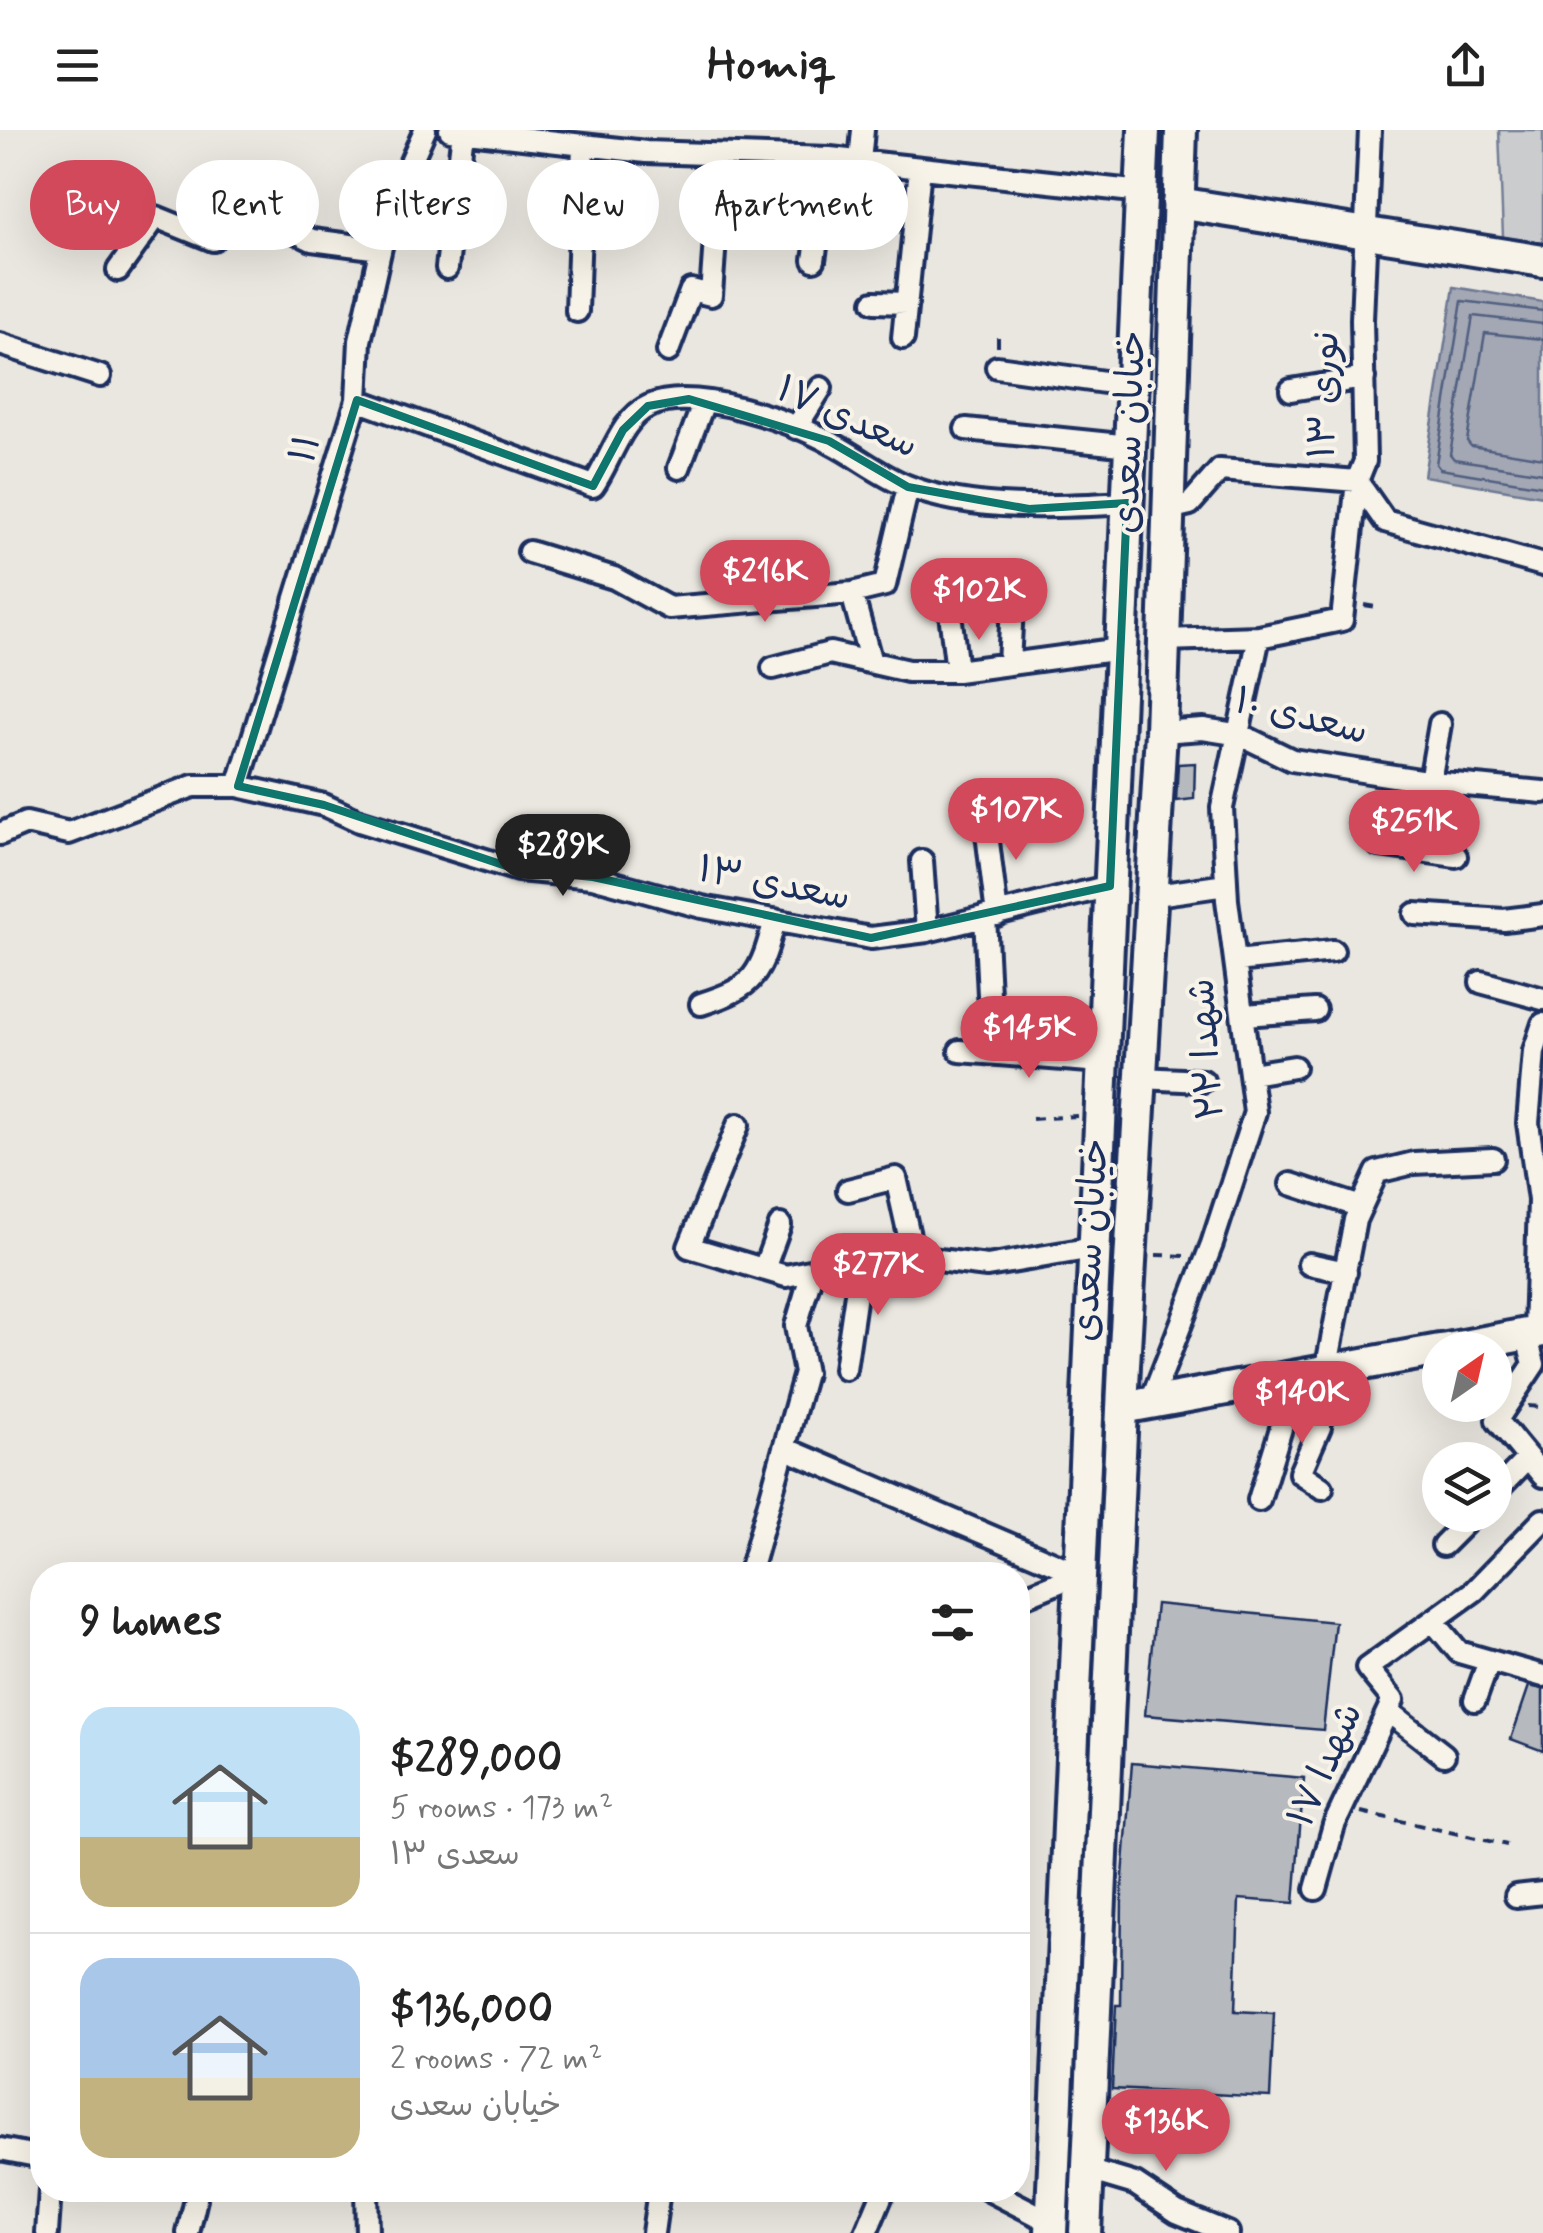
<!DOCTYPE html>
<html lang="en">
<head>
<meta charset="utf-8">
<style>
	body { margin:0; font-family:Mynerve,"Playpen Sans Arabic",sans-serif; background:#f6f6f6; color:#222; height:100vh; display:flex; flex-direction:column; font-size:38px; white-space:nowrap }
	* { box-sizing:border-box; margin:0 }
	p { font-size:32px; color:#767676 }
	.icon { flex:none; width:55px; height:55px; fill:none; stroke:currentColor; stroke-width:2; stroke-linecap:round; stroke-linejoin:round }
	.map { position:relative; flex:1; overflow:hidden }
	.drawer { position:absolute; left:30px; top:1432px; width:1000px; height:640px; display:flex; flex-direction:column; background:#fff; border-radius:40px; box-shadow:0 10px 40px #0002 }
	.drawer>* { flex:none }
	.guide { position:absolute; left:30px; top:30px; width:1000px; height:90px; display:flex; gap:20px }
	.needle { width:65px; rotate:34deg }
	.controls { position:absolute; left:1422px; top:1202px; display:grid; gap:20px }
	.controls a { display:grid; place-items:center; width:90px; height:90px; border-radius:50%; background:#fff; box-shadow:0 10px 40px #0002; font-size:50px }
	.price { position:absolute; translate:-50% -85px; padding:0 22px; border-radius:35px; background:#d1495b; color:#fff; font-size:32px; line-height:65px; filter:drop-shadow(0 2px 5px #0008) }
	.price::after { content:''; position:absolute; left:50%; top:60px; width:30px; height:22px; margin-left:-15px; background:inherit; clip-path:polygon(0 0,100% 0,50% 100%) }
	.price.on { background:#222; color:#fff }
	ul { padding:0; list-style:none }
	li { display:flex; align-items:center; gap:30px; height:250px; padding:0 50px }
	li+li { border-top:2px solid #e0e0e0 }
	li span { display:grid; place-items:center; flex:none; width:280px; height:200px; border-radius:30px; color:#555 }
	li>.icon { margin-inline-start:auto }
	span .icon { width:120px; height:120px; fill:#fffc; stroke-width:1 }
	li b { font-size:42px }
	h2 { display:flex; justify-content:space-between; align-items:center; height:120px; padding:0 50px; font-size:42px }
	.pill { padding:0 35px; border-radius:45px; background:#fff; box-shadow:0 10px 40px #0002; font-size:35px; line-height:90px }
	.pill.on { background:#d1495b; color:#fff }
	header { display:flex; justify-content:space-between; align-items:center; height:130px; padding:0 50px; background:#fff; font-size:45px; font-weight:700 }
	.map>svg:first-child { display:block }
	.green { fill:#cbcccd; stroke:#737e96; stroke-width:2.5 }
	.water { fill:#a3a8b4; stroke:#6d7892; stroke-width:2.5 }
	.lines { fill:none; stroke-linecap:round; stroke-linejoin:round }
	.shore { stroke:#515f80; stroke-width:2.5 }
	.building { fill:#b6babf; stroke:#1b2f5e; stroke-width:2.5 }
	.street-casing { stroke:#1b2f5e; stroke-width:28 }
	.secondary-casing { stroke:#1b2f5e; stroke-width:38 }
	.path { stroke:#1b2f5e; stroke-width:4; stroke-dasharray:10 8; stroke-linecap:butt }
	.street { stroke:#f7f3e8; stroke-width:20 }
	.secondary { stroke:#f7f3e8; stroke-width:30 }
	.marked { fill:none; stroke:#0f766e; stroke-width:8; stroke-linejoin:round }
	.labels { text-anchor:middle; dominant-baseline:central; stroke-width:8; stroke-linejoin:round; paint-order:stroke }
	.street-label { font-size:38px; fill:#1b2f5e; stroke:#f7f3e8 }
</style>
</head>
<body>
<header><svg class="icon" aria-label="menu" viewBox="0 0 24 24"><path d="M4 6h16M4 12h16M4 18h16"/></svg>Homiq<svg class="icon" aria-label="share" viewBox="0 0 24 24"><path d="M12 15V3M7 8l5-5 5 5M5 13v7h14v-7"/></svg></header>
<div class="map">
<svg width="1543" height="2103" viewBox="0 0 1543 2103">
	<rect width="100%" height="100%" fill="#eae7e0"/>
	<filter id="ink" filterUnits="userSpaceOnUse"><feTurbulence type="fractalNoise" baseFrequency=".01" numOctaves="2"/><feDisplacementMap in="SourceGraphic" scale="20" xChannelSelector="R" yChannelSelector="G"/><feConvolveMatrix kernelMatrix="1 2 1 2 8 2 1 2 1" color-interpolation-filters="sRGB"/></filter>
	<g filter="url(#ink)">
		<path class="green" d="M1499 0H1543V113L1503 107Z"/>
		<path class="water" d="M1454 157 1543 172V366L1424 346Z"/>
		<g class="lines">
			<path class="shore" d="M1543 181 1462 171 1436 334 1440 339 1543 356
				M1543 194 1473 186 1450 324 1454 329 1543 343
				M1543 209 1485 203 1467 311 1471 316 1543 328"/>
		</g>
		<path class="building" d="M1195 633 1194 669 1176 671 1178 634Z
			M1156 1474 1335 1492 1323 1600 1145 1585Z
			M1529 1556 1543 1559V1621L1511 1609Z
			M1132 1633 1304 1648 1294 1773 1239 1769 1235 1881 1274 1883 1270 1967 1112 1959 1116 1875H1121L1122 1759Z"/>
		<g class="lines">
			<defs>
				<path id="street" d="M450 0 646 22 830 28 1142 62
					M860 32 863 0
					M814 130 830 28
					M447 138 463 1
					M118 140 156 87 213 110 238 74 312 110 380 119
					M874 172 907 173
					M577 181 583 15
					M903 208 920 38
					M0 214 100 246
					M668 221 691 160 711 165 721 25
					M997 237 1133 256
					M1291 260 1364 248
					M357 270 593 356C610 332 621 288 649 276 695 256 792 291 833 314 858 327 881 346 907 356 972 382 1059 377 1127 373
					M796 298 821 258
					M966 299 1130 316
					M679 338 704 272
					M1168 379 1190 374 1220 340 1357 351 1385 391 1543 435
					M529 422 614 448 669 478 852 463 885 455 908 357
					M852 463 870 529
					M951 491 957 541
					M1164 510 1259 507 1342 490 1357 351 1365 331 1362 190 1370 0
					M1009 534 1013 456
					M773 538 830 523 908 541H957L1121 519
					M1161 602 1203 599 1241 605 1292 630 1432 652 1543 662
					M238 656 357 270 360 211 389 81 425 0
					M985 687 997 785
					M0 704 26 693 69 703 193 656H238L324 675 359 691 518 740 593 747 702 777 871 808 927 801 1110 756
					M1379 715 1456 726
					M1418 720 1440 594
					M922 731 927 801
					M1149 766 1226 755
					M1415 784 1504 790 1543 785
					M985 786 989 865
					M1236 831 1333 821
					M1481 852 1543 869
					M701 874C756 857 760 845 775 790
					M1244 885 1315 880
					M960 921 1102 932
					M1251 944 1294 937
					M1141 948 1203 951
					M738 995 689 1117 786 1146 890 1124 987 1136 1093 1118
					M1291 1054 1361 1077
					M848 1060 896 1048 914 1128
					M1309 1134 1346 1142
					M764 1139 780 1095
					M1535 1203 1539 1070 1528 993 1534 921 1543 894
					M1526 1204 1534 1234 1497 1290 1543 1346
					M845 1239 861 1130
					M1326 1241 1355 1090 1377 1042 1414 1033 1493 1029
					M1150 1274 1212 1114 1255 982 1227 770 1222 678 1259 507
					M1287 1280 1320 1297 1300 1343 1322 1358
					M784 1318 1079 1444
					M1495 1362 1528 1328
					M1259 1370 1297 1246
					M1443 1415 1473 1385
					M749 1445 805 1243 796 1196 812 1142
					M1018 1469 1079 1444
					M1433 1491 1459 1522 1543 1546
					M1475 1570 1489 1531
					M1389 1582 1444 1625
					M1316 1759 1334 1695 1393 1570 1367 1538 1474 1461 1543 1390
					M1516 1766 1543 1763
					M0 2019 42 2027
					M1088 2040 1135 2054 1177 2082 1228 2103
					M366 2060 367 2103
					M989 2060 1051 2092
					M47 2103 50 2060
					M188 2103 196 2069
					M653 2103 659 2060
					M866 2103 884 2060"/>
				<path id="secondary" d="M1178 73 1543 131
					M1442 1220 1543 1201
					M1122 1278 1440 1220
					M1051 2103 1144 0
					M1085 2103 1124 1235 1161 602 1181 0"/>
			</defs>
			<use href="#street" class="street-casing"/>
			<use href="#secondary" class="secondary-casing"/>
			<path class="path" d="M998 217V205
				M1364 475 1376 477
				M1032 989 1077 986
				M1156 1125 1186 1126
				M1528 1276 1543 1277
				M1361 1682 1507 1715"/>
			<use href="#street" class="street"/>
			<use href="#secondary" class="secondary"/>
		</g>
	</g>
	<path class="marked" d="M689 269 829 311 908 357 1029 379 1127 373 1110 756 871 808 593 747 518 740 324 675 238 656 357 270 593 356 623 300 648 276Z"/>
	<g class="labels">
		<g class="street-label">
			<text transform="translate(1325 265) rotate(-88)">نوری ۱۳</text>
			<text transform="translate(847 288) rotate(24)">سعدی ۱۷</text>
			<text transform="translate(1130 302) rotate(-88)">خیابان سعدی</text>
			<text transform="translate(306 319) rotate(-73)">۱۱</text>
			<text transform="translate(1301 587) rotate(14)">سعدی ۱۰</text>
			<text transform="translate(774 754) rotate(11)">سعدی ۱۳</text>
			<text transform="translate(1207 919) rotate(-94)">شهدا ۲۲</text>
			<text transform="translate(1091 1110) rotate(-87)">خیابان سعدی</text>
			<text transform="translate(1326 1635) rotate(-66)">شهدا ۱۷</text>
		</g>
	</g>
</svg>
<div class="controls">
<a><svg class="needle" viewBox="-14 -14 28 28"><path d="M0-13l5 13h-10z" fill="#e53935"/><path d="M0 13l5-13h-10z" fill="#767676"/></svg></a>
<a><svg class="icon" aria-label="layers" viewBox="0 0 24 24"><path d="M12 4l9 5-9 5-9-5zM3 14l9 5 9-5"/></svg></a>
</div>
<b class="price" style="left:765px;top:495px">$216K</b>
<b class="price" style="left:979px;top:513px">$102K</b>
<b class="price" style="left:1016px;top:733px">$107K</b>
<b class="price" style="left:1414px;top:745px">$251K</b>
<b class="price on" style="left:563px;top:769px">$289K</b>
<b class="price" style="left:1029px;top:951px">$145K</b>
<b class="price" style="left:878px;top:1188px">$277K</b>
<b class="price" style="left:1302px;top:1316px">$140K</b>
<b class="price" style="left:1166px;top:2044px">$136K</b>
<div class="guide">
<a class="pill on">Buy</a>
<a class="pill">Rent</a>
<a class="pill">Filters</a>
<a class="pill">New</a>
<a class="pill">Apartment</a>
</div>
<section class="drawer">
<h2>9 homes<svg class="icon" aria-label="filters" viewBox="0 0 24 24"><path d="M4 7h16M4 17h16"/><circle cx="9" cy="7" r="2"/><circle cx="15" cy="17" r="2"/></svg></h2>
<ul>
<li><span style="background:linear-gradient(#bfe0f5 65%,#c2b280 0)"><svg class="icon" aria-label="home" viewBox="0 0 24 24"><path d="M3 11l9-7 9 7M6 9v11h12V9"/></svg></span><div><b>$289,000</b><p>5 rooms · 173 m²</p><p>سعدی ۱۳</p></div></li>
<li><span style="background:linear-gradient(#a9c7e8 60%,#c2b280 0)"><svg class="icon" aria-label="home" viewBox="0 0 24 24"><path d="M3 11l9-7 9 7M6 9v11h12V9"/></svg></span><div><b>$136,000</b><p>2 rooms · 72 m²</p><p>خیابان سعدی</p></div></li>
</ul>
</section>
</div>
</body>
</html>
